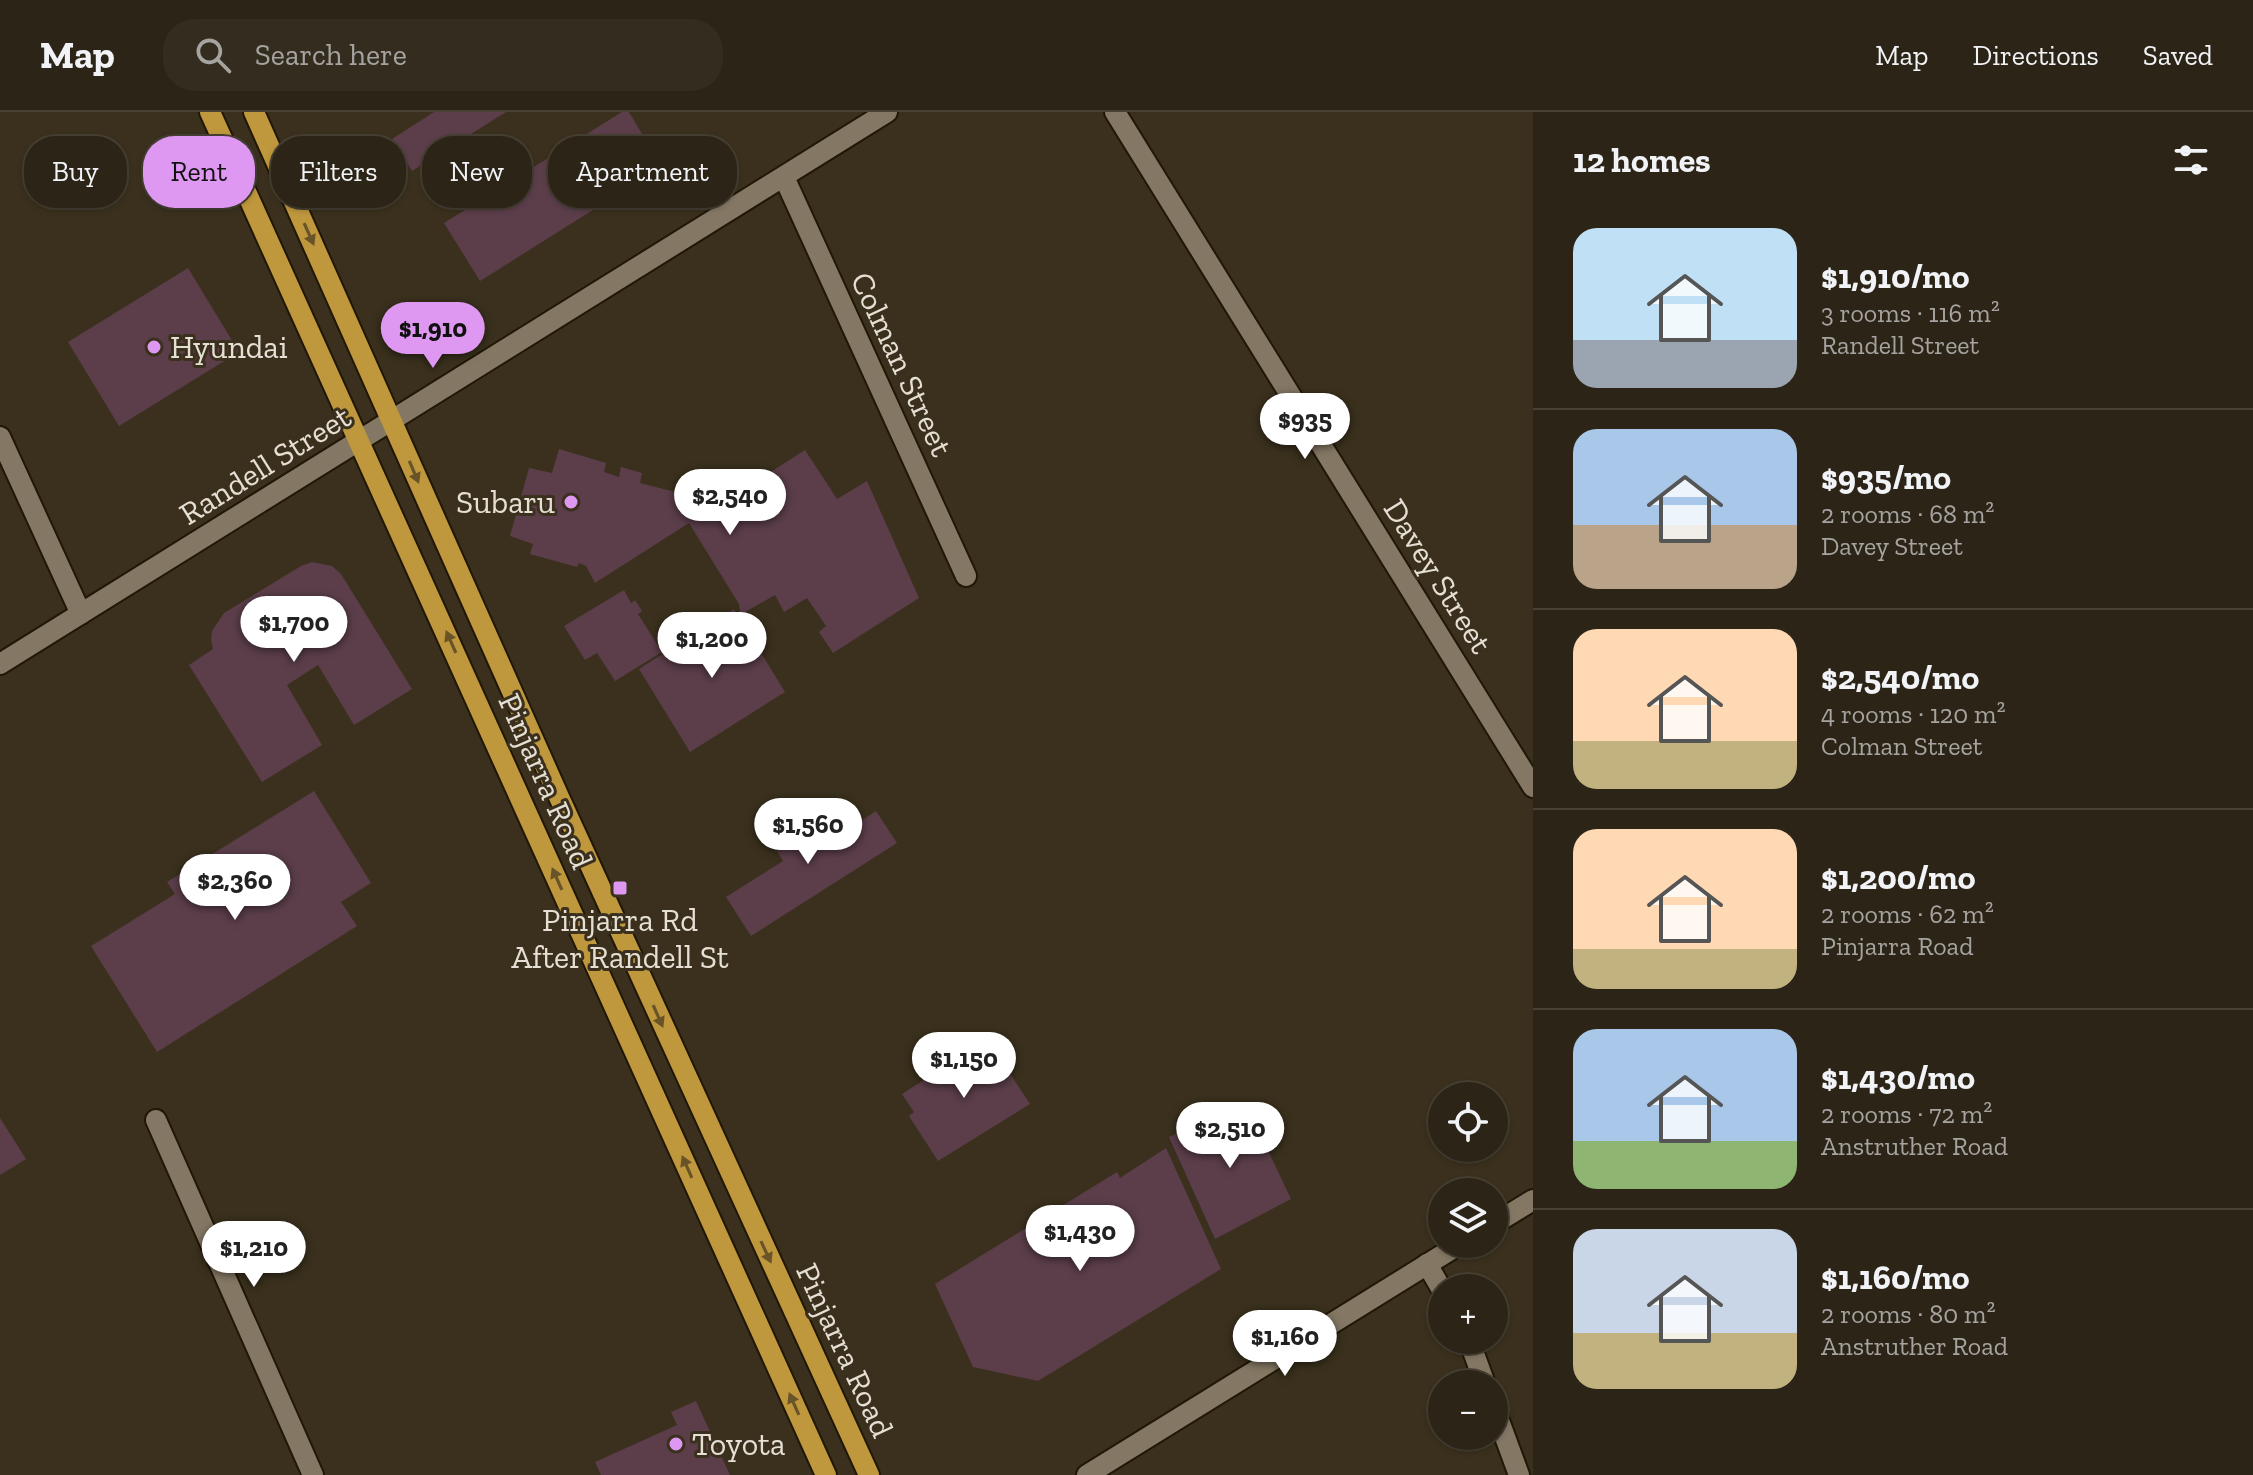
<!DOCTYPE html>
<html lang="en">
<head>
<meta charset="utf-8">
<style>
	body { margin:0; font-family:"Zilla Slab",serif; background:#342c1f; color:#f1f3f6; height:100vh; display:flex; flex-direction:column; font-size:30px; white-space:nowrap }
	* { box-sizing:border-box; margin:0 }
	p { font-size:26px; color:#a6a4a1 }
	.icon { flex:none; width:44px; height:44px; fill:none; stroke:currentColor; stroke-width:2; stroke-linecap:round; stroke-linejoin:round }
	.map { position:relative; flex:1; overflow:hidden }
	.side { display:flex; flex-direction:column; background:#2c2416; width:720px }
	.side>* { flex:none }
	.banner { position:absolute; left:24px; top:24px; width:760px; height:72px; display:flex; gap:16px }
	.fabs { position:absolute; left:1428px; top:970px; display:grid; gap:16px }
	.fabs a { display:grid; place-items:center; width:80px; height:80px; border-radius:50%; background:#2c2416; box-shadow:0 2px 6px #0004,0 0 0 2px #484135; font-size:40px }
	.price { position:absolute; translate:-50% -68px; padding:0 18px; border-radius:28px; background:#fff; color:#222; font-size:26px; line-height:52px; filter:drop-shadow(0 2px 4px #0008) }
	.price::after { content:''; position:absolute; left:50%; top:48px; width:24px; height:18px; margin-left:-12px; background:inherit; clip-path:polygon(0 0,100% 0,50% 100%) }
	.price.on { background:#df98f1; color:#111 }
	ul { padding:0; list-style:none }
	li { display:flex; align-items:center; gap:24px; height:200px; padding:0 40px }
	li+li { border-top:2px solid #484135 }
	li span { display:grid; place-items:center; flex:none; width:224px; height:160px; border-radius:24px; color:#555 }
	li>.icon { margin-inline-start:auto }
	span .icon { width:96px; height:96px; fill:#fffc; stroke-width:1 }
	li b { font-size:34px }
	h2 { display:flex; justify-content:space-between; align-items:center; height:96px; padding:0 40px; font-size:34px }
	.tag { padding:0 28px; border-radius:32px; background:#2c2416; box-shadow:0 2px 6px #0004,0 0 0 2px #484135; font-size:28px; line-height:72px }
	.tag.on { background:#df98f1; color:#111 }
	header { display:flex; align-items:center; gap:48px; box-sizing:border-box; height:112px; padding:0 40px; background:#2c2416; border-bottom:2px solid #484135 }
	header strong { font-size:38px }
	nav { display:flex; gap:44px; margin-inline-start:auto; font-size:28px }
	.search { width:560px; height:72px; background:#342c1f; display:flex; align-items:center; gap:20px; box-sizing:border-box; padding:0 28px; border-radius:32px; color:#a6a4a1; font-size:30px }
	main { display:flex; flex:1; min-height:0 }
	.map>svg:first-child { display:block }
	.building { fill:#5b3e4a }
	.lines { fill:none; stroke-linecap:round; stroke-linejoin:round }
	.street-casing { stroke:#211706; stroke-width:24 }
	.secondary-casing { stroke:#211706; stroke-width:24 }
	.primary-casing { stroke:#211706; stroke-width:24 }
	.street { stroke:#847864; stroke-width:20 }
	.secondary { stroke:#847864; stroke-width:20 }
	.primary { stroke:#bf973c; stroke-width:20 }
	.oneway { fill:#695428 }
	.poi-dot { fill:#df98f1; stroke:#3a301d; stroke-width:3 }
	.labels { text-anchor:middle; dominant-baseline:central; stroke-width:6; stroke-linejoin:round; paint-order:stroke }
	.poi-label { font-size:32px; fill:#e5dfd4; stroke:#3a301d; text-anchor:start }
	.street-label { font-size:32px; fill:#e5dfd4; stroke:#3a301d }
</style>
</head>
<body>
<header>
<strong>Map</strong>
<div class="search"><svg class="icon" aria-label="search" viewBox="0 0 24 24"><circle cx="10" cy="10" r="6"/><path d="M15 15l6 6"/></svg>Search here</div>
<nav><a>Map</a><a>Directions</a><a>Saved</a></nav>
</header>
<main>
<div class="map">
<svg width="1533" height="1363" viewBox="0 0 1533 1363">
	<rect width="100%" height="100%" fill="#3a301d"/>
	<path class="building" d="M434 0H506L412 59 392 27Z
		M622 0H629L653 40 647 64 480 169 444 111Z
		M188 156 239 240 119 314 68 230Z
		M559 337 606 351 604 360 619 365 621 355 642 361 640 371 695 385 697 377 713 382 712 390 719 393 805 338 837 387 867 369 919 486 833 541 819 520 826 514 807 486 784 500 775 483 740 503 739 492 689 411 595 471 586 454 579 451 577 455 530 442 533 432 510 424 529 356 552 361Z
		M312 450 332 454 341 462 412 577 354 613 318 553 287 573 322 633 262 670 189 553 213 537 211 528 212 519 224 501 301 454Z
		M624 478 631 491 635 488 642 499 638 502 662 540 615 569 597 541 585 548 564 514Z
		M734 497 785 580 690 640 639 557Z
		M314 679 371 771 341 790 357 814 157 940 91 834 175 782 167 770Z
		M876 699 897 731 751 824 726 785 783 749 767 723 797 703 808 723 847 700 855 713Z
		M987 927 1030 992 938 1049 909 1004 914 1000 902 982Z
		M1246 992 1291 1087 1215 1127 1169 1025Z
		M0 1006 26 1047 0 1063Z
		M1166 1036 1221 1157 1038 1269 973 1255 935 1172 1117 1060 1120 1066Z
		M696 1289 730 1363H601L595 1350 677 1313 671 1300Z"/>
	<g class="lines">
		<defs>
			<path id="street" d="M1115 0 1533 675
				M784 65 966 464
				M0 325 81 502
				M0 552 887 0
				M156 1008 313 1363
				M1427 1152 1442 1178
				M1469 1228 1485 1272
				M1494 1295 1519 1363"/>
			<path id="secondary" d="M1494 1112 1533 1088
				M1087 1363 1460 1132"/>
			<path id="primary" d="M210 0 826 1363
				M254 0 559 685 869 1363"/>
		</defs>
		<use href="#street" class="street-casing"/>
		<use href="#secondary" class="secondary-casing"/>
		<use href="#primary" class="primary-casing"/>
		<use href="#street" class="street"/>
		<use href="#secondary" class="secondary"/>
		<use href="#primary" class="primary"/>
	</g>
	<defs><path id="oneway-solid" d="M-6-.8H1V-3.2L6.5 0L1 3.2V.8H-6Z" transform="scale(2)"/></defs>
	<g class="oneway">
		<use href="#oneway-solid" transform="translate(309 122) rotate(66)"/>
		<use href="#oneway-solid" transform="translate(414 360) rotate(67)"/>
		<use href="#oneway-solid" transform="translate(451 530) rotate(-114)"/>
		<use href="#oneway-solid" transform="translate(557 767) rotate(-114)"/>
		<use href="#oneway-solid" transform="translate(658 904) rotate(66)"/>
		<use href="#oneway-solid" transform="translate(687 1055) rotate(-114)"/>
		<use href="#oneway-solid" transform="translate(766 1140) rotate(65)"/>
		<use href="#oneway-solid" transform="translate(794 1292) rotate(-114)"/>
	</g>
	<g class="poi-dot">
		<circle cx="154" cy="235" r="8"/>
		<circle cx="571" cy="390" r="8"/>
		<rect x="612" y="768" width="16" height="16" rx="4"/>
		<circle cx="676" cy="1332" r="8"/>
	</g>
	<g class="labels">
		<g class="poi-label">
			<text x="170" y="235">Hyundai</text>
			<text x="555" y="390" text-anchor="end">Subaru</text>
			<text x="620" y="808" text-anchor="middle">Pinjarra Rd<tspan x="620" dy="37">After Randell St</tspan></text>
			<text x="692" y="1332">Toyota</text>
		</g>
		<g class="street-label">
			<text transform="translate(902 252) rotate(65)">Colman Street</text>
			<text transform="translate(265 353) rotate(-32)">Randell Street</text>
			<text transform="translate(1438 464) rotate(58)">Davey Street</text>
			<text transform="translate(546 669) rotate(66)">Pinjarra Road</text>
			<text transform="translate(845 1238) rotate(65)">Pinjarra Road</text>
		</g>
	</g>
</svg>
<div class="fabs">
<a><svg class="icon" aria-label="locate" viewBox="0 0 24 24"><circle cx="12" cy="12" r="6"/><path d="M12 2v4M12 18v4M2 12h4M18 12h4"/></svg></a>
<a><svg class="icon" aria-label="layers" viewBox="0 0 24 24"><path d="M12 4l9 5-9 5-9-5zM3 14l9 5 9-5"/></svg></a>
<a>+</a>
<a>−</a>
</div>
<b class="price on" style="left:433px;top:258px">$1,910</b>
<b class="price" style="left:1305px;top:349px">$935</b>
<b class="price" style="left:730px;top:425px">$2,540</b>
<b class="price" style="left:294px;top:552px">$1,700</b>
<b class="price" style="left:712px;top:568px">$1,200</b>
<b class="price" style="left:808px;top:754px">$1,560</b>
<b class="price" style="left:235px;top:810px">$2,360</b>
<b class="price" style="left:964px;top:988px">$1,150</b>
<b class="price" style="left:1230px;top:1058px">$2,510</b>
<b class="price" style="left:1080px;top:1161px">$1,430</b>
<b class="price" style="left:254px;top:1177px">$1,210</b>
<b class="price" style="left:1285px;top:1266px">$1,160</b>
<div class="banner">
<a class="tag">Buy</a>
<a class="tag on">Rent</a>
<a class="tag">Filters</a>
<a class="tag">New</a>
<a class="tag">Apartment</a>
</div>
</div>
<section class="side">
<h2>12 homes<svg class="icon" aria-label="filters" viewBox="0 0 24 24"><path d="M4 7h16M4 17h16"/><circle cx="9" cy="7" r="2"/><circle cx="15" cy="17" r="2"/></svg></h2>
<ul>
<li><span style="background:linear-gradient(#bfe0f5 70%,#9aa5b1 0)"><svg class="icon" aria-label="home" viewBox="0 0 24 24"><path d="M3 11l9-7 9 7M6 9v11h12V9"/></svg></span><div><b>$1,910/mo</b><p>3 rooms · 116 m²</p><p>Randell Street</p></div></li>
<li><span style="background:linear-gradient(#a9c7e8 60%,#b9a48a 0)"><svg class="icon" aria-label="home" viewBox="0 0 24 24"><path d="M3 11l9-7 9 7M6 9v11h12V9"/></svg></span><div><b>$935/mo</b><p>2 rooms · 68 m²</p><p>Davey Street</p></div></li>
<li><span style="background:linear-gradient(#ffd9b3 70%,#c2b280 0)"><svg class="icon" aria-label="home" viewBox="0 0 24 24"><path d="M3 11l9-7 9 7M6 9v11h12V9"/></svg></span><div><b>$2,540/mo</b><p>4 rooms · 120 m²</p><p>Colman Street</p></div></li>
<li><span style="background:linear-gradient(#ffd9b3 75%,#c2b280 0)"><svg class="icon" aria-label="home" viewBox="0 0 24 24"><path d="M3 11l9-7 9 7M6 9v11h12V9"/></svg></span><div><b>$1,200/mo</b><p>2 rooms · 62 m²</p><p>Pinjarra Road</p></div></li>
<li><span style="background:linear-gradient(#a9c7e8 70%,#8fb573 0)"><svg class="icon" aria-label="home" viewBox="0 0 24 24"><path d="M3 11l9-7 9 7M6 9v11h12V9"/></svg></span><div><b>$1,430/mo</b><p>2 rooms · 72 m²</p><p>Anstruther Road</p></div></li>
<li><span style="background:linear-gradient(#c9d6e8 65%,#c2b280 0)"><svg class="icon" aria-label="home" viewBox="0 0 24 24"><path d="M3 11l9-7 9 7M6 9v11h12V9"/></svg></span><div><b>$1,160/mo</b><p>2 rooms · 80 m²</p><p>Anstruther Road</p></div></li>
</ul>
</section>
</main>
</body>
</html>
